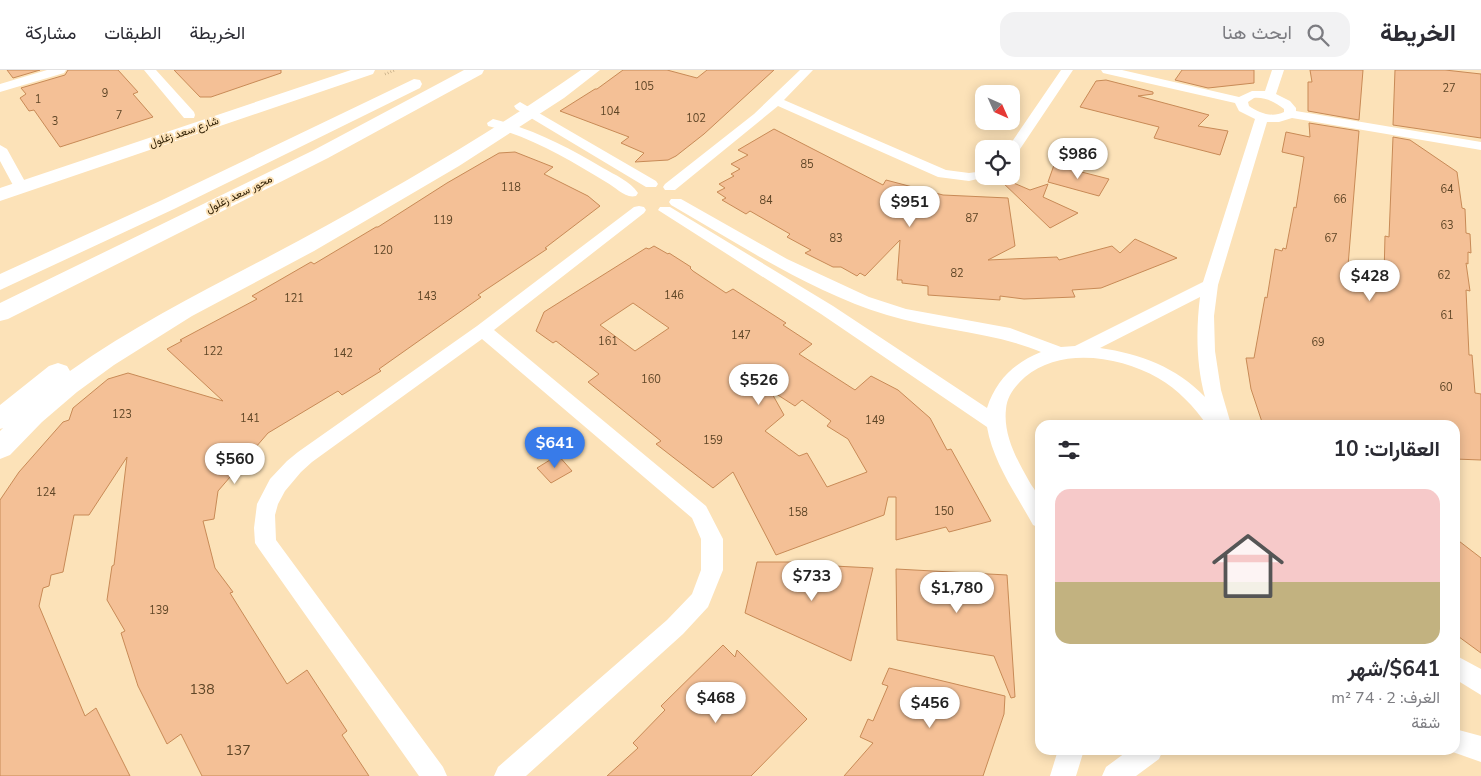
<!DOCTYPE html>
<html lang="ar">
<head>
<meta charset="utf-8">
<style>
	body { margin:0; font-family:"Nunito Sans",Vazirmatn,sans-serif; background:#f2f2f3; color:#2b2b33; direction:rtl; height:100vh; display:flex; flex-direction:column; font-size:19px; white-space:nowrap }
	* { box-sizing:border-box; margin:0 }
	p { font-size:16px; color:#7c7c81 }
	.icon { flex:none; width:28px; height:28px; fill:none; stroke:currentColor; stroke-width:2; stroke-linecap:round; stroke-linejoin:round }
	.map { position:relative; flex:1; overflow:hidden; direction:ltr }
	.sheet { position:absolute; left:1035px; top:350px; width:425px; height:335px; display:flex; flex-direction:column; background:#fff; border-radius:15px; box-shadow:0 2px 12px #0003; direction:rtl }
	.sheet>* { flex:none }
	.needle { width:32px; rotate:135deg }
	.buttons { position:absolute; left:975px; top:15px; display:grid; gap:10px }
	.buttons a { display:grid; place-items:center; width:45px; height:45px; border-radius:10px; background:#fff; box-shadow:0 2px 12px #0003; font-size:25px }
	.price { position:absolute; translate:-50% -42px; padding:0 11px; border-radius:18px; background:#fff; color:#222; font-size:16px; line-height:32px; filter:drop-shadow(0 1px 2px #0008) }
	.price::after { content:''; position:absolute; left:50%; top:30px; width:15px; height:11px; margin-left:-8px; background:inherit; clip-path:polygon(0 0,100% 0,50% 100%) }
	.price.on { background:#387be9; color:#fff }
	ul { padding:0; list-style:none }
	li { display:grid; align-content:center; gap:10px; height:265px; padding:0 20px }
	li+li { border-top:1px solid #e1e1e2 }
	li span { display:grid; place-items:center; height:155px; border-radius:15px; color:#555 }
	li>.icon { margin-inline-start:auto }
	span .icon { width:90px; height:90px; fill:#fffc; stroke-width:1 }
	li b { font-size:21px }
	h2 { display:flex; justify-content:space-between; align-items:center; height:60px; padding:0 20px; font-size:21px }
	header { display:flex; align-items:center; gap:30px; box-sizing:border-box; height:70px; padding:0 25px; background:#fff; border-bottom:1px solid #e1e1e2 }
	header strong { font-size:24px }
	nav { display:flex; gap:28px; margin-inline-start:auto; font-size:18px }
	.search { width:350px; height:45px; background:#f2f2f3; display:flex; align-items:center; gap:12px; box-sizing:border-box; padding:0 18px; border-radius:15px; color:#7c7c81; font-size:19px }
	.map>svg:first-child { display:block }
	.building { fill:#f4c096; stroke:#c88a56; fill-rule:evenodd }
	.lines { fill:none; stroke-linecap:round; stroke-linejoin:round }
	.path { stroke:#a58f6b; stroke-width:2.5; stroke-dasharray:0.5 2.5; stroke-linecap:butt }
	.street { fill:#fff; fill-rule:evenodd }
	.secondary { fill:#fff; fill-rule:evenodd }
	.labels { text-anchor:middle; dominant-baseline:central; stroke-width:4; stroke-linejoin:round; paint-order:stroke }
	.number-label { font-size:11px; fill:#5e4526 }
	.far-street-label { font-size:11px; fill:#2c1c00; stroke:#fce2b8 }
	.near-number-label { font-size:14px; fill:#5e4526 }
</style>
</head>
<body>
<header>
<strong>الخريطة</strong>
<div class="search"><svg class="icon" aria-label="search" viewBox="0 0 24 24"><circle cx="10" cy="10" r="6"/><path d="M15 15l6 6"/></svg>ابحث هنا</div>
<nav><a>الخريطة</a><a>الطبقات</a><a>مشاركة</a></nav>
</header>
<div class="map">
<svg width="1481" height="706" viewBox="0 0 1481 706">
	<rect width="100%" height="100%" fill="#fce2b8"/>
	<path class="building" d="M7 0H40L13 8Z
		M68 0H118L138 22 133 24 153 47 60 77 34 40 29 41 20 28 26 24 21 18 65 5Z
		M174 0H281V3L211 27H200Z
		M623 0H667L697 8 707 0H774L704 64 676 86 668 90 635 92 644 83 621 73 629 67 560 41 595 19H597Z
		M1182 0H1254V13L1208 18 1175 10Z
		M1310 0H1363L1359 50 1308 41V12H1312Z
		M1395 0H1445L1481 4V68L1393 55Z
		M1106 10 1153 22V24L1138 26 1209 45 1198 56 1228 61 1220 85 1154 68 1159 57 1080 37 1096 11Z
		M1309 53 1359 61 1348 196 1384 206 1385 166 1389 167 1393 67 1410 70 1457 102 1462 138 1465 139 1466 163 1470 164 1471 183 1468 182V194L1466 193 1470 221 1466 220 1469 285H1472L1475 323 1481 324V390L1455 389V355H1263L1251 319 1246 288H1254L1265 227 1267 228 1275 179 1282 181 1283 178 1286 179 1294 137 1296 138 1304 87 1282 82 1286 62 1310 67Z
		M774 59 883 115 886 110 943 125 1008 128 1015 176 988 190 1057 187 1059 190 1112 176 1120 183 1135 169 1177 188 1101 218 1072 220 1075 227 1024 229 1000 226V230L928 225V216L902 213V210H897L900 170 865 206 860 203 857 206 841 197H833L805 183 811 180 787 167 790 164 750 141 746 144 722 130 726 128 717 122 725 118 719 114 734 106 731 104 740 99 731 94 748 85 738 80Z
		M515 82 553 97 544 104 588 126 600 136 545 178 547 179 478 225 481 227 379 299 381 301 342 325 338 321 268 363 218 421 214 449 203 451 215 498 233 522 230 523 287 614 307 600 347 661 342 665 369 706H202L181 664 167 674 138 616 121 563 125 561 107 530 112 496 114 495 127 387 89 445H74L63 502 51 505 49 516 43 518 39 536 85 646 96 638 130 706H0V430L19 402 63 352 69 350 73 338 108 309 128 303 223 331 167 279 182 271 180 270 257 229 252 226 311 192 314 194 376 157H378L447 113 499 83Z
		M1054 95 1109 109 1099 126 1048 112Z
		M1002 108 1030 120 1048 114 1043 127 1078 143 1050 158 1000 110Z
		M654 176 668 184 669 183 691 197 690 198 693 201 726 223 733 219 786 253 783 255 812 274 799 284 855 320 871 306 898 320 930 348 947 380 951 379 991 451 949 462 946 457 896 470V427H888L884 445 776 485 733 402 713 418 656 374 661 371 588 312 599 304 556 271 553 273 536 261 544 242 646 178 649 179ZM633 233 669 258 635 281 600 255ZM770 320 795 336 802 330 831 351 827 356 848 369 867 402 827 417 807 383 799 386 765 361 784 345Z
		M558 385 572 401 551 413 537 398Z
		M1455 468 1481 488V583L1455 564Z
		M757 492H795V494L873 498 851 591 745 543Z
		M896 499 1007 505 1015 627 1011 628 994 586 897 570Z
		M723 575 735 587 737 580 807 649 751 706H607L638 678 633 673 665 640 661 636Z
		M889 598 1005 626 1004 644 983 706H844L873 673 860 667 868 649 873 651 888 616 882 614Z"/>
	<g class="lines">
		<path class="path" d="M385 4 396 0"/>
		<path class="street" d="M47 0H66L64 3 0 22V14Z
			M144 0H156L194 42 195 45 194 48H184Z
			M800 0H813L784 30 946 100 969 103 984 101V106H990L969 111 938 107 778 36 675 120H665L663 117 665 114 754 44Z
			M1061 0H1073L1016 85 1011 86V79H1007Z
			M1101 0H1122L1239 27 1252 21H1265L1272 0H1284L1276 24 1290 31 1296 38V41L1481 72V80L1292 48 1279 52H1267L1218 215 1214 246 1215 281 1221 320 1230 351 1228 355H1207C1194 337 1178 319 1158 308 1119 286 1061 277 1025 307 1015 316 1007 326 1006 339 1003 365 1017 390 1029 411 1032 417 1039 424 1040 431 1042 439 1040 449 1040 458L1033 455C1016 424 993 392 987 357L821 244 658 140 660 137H670L833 236 987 338C996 310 1014 293 1041 282 991 261 938 261 887 245 809 221 741 175 671 135L669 132 671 129H681L787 189 869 227 906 239 1010 258 1061 277 1075 276 1203 212 1255 49 1239 41 1235 33 1103 3ZM1254 28C1265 27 1275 32 1284 39V42C1272 48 1259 43 1249 36L1248 32ZM1200 227C1196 259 1196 294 1205 327 1176 297 1141 284 1100 278Z
			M520 32 656 111 658 114 656 117H646L516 39 514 36Z
			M493 49C533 59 568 77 603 98 615 105 630 111 638 123L636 126C625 129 616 117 606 112 568 89 532 67 488 56L487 53Z
			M0 75 7 79 28 117 26 120H16L14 117 0 91Z
			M639 136 644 137 646 140 644 143 494 260 706 436 723 469V500L708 537 683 564 526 706H494L498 697 667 550 692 524 701 500V469L692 448 482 269 312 392 301 402 285 421 278 434 275 445 276 470 443 697 447 706H419L259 479 255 473 254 458 257 434 270 409 287 391 298 382 477 256 634 137Z
			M1455 585 1481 599V625L1455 609Z
			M1455 659 1481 666V692L1447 680H1455Z
			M1058 680H1084L1076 706H1050Z
			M1129 680H1163L1159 689 1136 706H1102L1106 697Z"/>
		<path class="secondary" d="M351 0H375L373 4 0 131V118Z
			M464 0H484L482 4 328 88 8 249 0 251V233L314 80Z
			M581 0H600L564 28 459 96 314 181 192 246 114 295 77 322 42 352 10 385 0 389V361L3 358 0 359V335L49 296 58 293 67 296 70 301C142 250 222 212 300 170 396 118 491 63 581 0Z
			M414 9 420 10 422 14 420 18 174 139 0 220V204L160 131Z"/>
	</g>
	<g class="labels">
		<g class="number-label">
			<text x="644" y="16">105</text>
			<text x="1449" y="18">27</text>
			<text x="105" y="23">9</text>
			<text x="38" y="29">1</text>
			<text x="610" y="41">104</text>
			<text x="119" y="45">7</text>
			<text x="696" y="48">102</text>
			<text x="55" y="51">3</text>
			<text x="807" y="94">85</text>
			<text x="511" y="117">118</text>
			<text x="1447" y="119">64</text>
			<text x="1340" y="129">66</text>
			<text x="766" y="130">84</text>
			<text x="972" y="148">87</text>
			<text x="443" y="150">119</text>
			<text x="1447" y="155">63</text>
			<text x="836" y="168">83</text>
			<text x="1331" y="168">67</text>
			<text x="383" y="180">120</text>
			<text x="957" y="203">82</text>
			<text x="1444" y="205">62</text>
			<text x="674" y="225">146</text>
			<text x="427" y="226">143</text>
			<text x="294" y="228">121</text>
			<text x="1447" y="245">61</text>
			<text x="741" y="265">147</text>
			<text x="608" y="271">161</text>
			<text x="1318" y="272">69</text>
			<text x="213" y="281">122</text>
			<text x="343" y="283">142</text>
			<text x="651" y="309">160</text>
			<text x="1446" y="317">60</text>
			<text x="122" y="344">123</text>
			<text x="250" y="348">141</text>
			<text x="875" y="350">149</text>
			<text x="713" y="370">159</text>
			<text x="46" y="422">124</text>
			<text x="944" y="441">150</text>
			<text x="798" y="442">158</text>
			<text x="159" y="540">139</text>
		</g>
		<g class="far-street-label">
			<text transform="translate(184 62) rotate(-19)">شارع سعد زغلول</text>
			<text transform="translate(239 124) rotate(-26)">محور سعد زغلول</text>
		</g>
		<g class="near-number-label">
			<text x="202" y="619">138</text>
			<text x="238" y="680">137</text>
		</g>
	</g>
</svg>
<div class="buttons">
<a><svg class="needle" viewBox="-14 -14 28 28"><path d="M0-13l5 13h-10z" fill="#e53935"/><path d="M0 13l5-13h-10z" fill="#7c7c81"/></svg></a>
<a><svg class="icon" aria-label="locate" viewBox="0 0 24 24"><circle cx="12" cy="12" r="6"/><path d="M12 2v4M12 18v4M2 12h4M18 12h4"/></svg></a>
</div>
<b class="price" style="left:1078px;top:110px">$986</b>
<b class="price" style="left:910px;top:158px">$951</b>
<b class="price" style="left:1370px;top:232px">$428</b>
<b class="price" style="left:759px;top:336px">$526</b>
<b class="price on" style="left:555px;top:399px">$641</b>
<b class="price" style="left:235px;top:415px">$560</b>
<b class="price" style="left:812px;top:532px">$733</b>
<b class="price" style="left:957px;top:544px">$1,780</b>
<b class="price" style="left:716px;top:654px">$468</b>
<b class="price" style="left:930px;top:659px">$456</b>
<section class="sheet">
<h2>العقارات: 10<svg class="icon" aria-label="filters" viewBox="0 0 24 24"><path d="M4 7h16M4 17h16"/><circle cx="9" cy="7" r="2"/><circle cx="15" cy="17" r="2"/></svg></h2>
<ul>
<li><span style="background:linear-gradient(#f6c9c9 60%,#c2b280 0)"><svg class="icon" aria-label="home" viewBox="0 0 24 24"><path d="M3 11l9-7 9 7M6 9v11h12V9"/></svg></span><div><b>$641/شهر</b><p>الغرف: 2 · 74 m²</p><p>شقة</p></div></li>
</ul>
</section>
</div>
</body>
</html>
